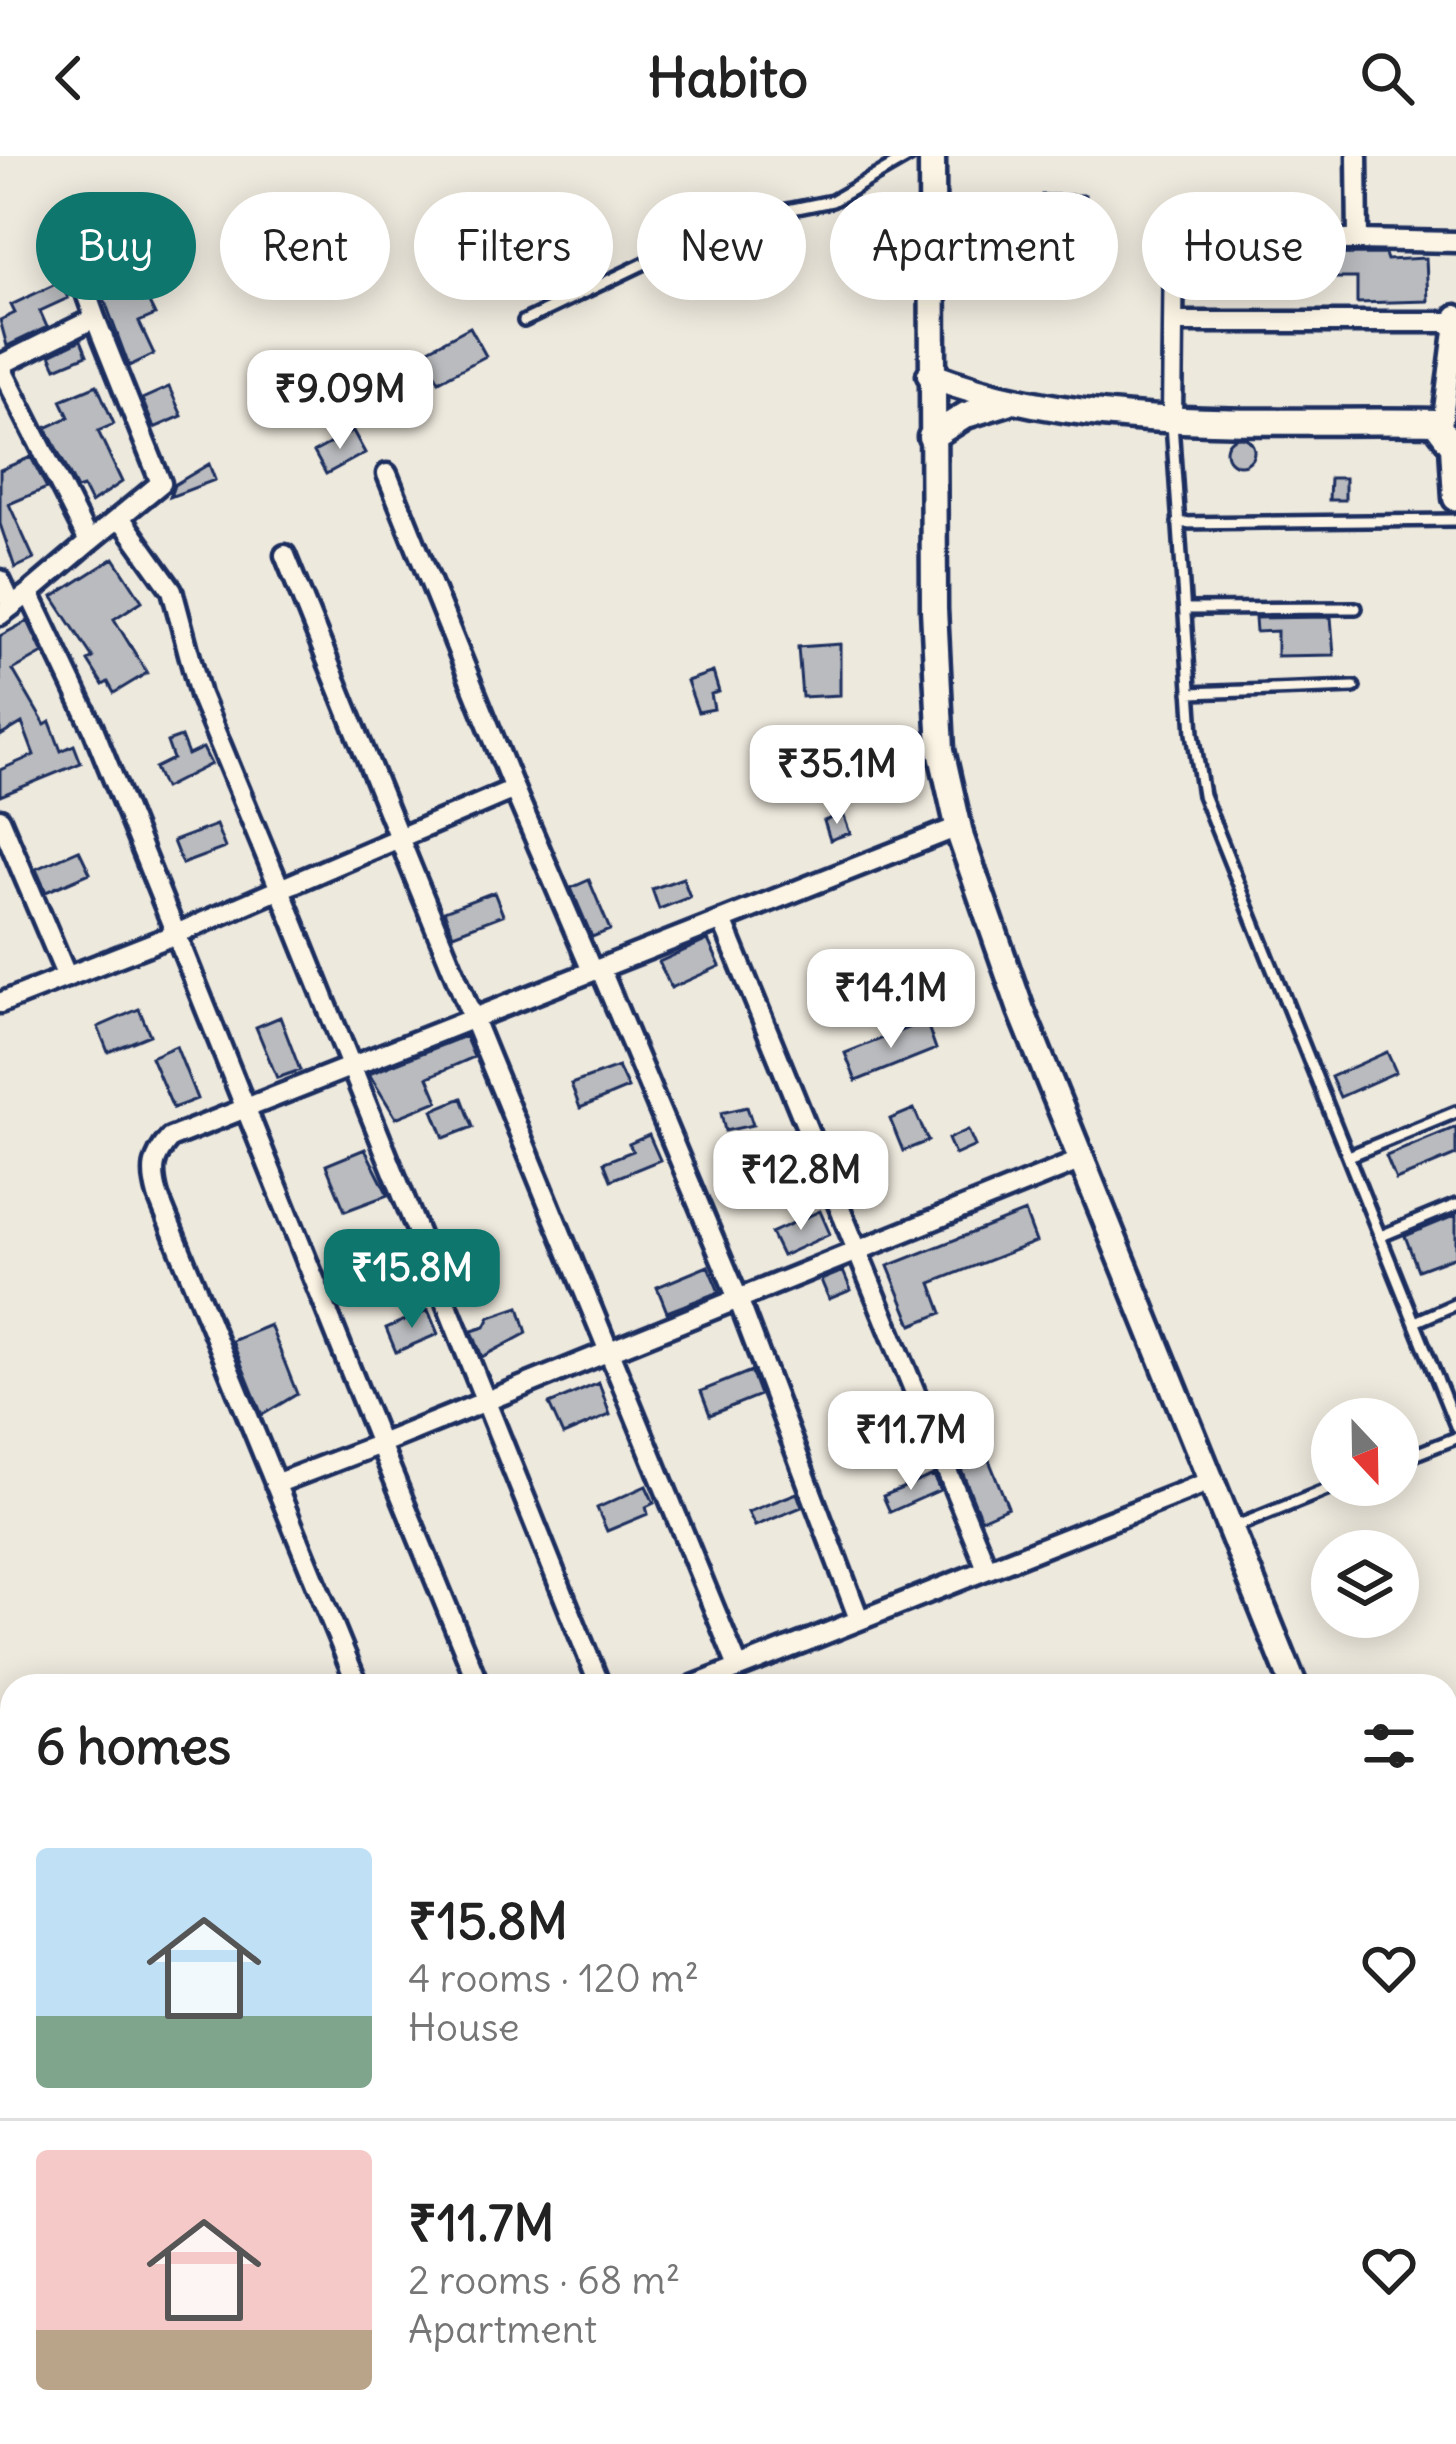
<!DOCTYPE html>
<html lang="en">
<head>
<meta charset="utf-8">
<style>
	body { margin:0; font-family:Delius,sans-serif; background:#f2f2f2; color:#222; height:100vh; display:flex; flex-direction:column; font-size:45px; white-space:nowrap }
	* { box-sizing:border-box; margin:0 }
	p { font-size:39px; color:#767676 }
	.icon { flex:none; width:66px; height:66px; fill:none; stroke:currentColor; stroke-width:2; stroke-linecap:round; stroke-linejoin:round }
	.map { position:relative; flex:1; overflow:hidden }
	.sheet { position:absolute; left:0px; top:1518px; width:1458px; height:771px; display:flex; flex-direction:column; background:#fff; border-radius:36px 36px 0 0; box-shadow:0 6px 30px #0003 }
	.sheet>* { flex:none }
	.guide { position:absolute; left:36px; top:36px; width:1386px; height:108px; display:flex; gap:24px }
	.needle { width:78px; rotate:158deg }
	.buttons { position:absolute; left:1311px; top:1242px; display:grid; gap:24px }
	.buttons a { display:grid; place-items:center; width:108px; height:108px; border-radius:50%; background:#fff; box-shadow:0 6px 30px #0003; font-size:60px }
	.price { position:absolute; translate:-50% -102px; padding:0 27px; border-radius:24px; background:#fff; color:#222; font-size:39px; line-height:78px; filter:drop-shadow(0 3px 6px #0008) }
	.price::after { content:''; position:absolute; left:50%; top:72px; width:36px; height:27px; margin-left:-18px; background:inherit; clip-path:polygon(0 0,100% 0,50% 100%) }
	.price.on { background:#0f766e; color:#fff }
	ul { padding:0; list-style:none }
	li { display:flex; align-items:center; gap:36px; height:300px; padding:0 36px }
	li+li { border-top:3px solid #e0e0e0 }
	li span { display:grid; place-items:center; flex:none; width:336px; height:240px; border-radius:12px; color:#555 }
	li>.icon { margin-inline-start:auto }
	span .icon { width:144px; height:144px; fill:#fffc; stroke-width:1 }
	li b { font-size:51px }
	h2 { display:flex; justify-content:space-between; align-items:center; height:144px; padding:0 36px; font-size:51px }
	.chip { padding:0 42px; border-radius:54px; background:#fff; box-shadow:0 6px 30px #0003; font-size:42px; line-height:108px }
	.chip.on { background:#0f766e; color:#fff }
	header { display:flex; justify-content:space-between; align-items:center; height:156px; padding:0 36px; background:#fff; font-size:54px; font-weight:700 }
	.map>svg:first-child { display:block }
	.building { fill:#babbbe; stroke:#1b2f5e; stroke-width:3 }
	.lines { fill:none; stroke-linecap:round; stroke-linejoin:round }
	.service-casing { stroke:#1b2f5e; stroke-width:18 }
	.minor-casing { stroke:#1b2f5e; stroke-width:27 }
	.secondary-casing { stroke:#1b2f5e; stroke-width:33 }
	.service { stroke:#fcf5e5; stroke-width:9 }
	.minor { stroke:#fcf5e5; stroke-width:18 }
	.secondary { stroke:#fcf5e5; stroke-width:24 }
</style>
</head>
<body>
<header><svg class="icon" aria-label="back" viewBox="0 0 24 24"><path d="M15 5l-7 7 7 7"/></svg>Habito<svg class="icon" aria-label="search" viewBox="0 0 24 24"><circle cx="10" cy="10" r="6"/><path d="M15 15l6 6"/></svg></header>
<div class="map">
<svg width="1456" height="2288" viewBox="0 0 1456 2288">
	<rect width="100%" height="100%" fill="#eee9dd"/>
	<filter id="ink" filterUnits="userSpaceOnUse"><feTurbulence type="fractalNoise" baseFrequency=".00833" numOctaves="2"/><feDisplacementMap in="SourceGraphic" scale="24" xChannelSelector="R" yChannelSelector="G"/><feConvolveMatrix kernelMatrix="1 2 1 2 8 2 1 2 1" color-interpolation-filters="sRGB"/></filter>
	<g filter="url(#ink)">
		<path class="building" d="M1042 39H1085V92H1042Z
			M122 91 155 159 139 166 154 198 129 210 90 105Z
			M1385 98 1387 104 1426 102 1428 145 1357 147V122H1267L1268 99Z
			M1233 102 1234 132 1216 133 1215 103Z
			M60 126 68 142 40 155 47 171 7 190 0 164 15 157 11 149Z
			M470 171 486 200 439 225 423 196Z
			M81 184 87 199 56 212 50 199Z
			M97 229 114 268 98 275 122 326 91 347 83 331 77 333 46 272 69 261 61 244Z
			M169 231 182 260 154 272 142 243Z
			M353 275 365 297 326 318 314 296Z
			M1226 295a14 14 0 1 1 28 0a14 14 0 1 1-28 0Z
			M31 301 47 332 9 348 34 403 15 412 0 368V314Z
			M209 308 215 324 170 341 174 329Z
			M1330 322H1345V344H1329Z
			M114 402 142 445 114 463 147 517 114 537 108 526 103 529 88 505 93 502 53 441Z
			M1331 461 1334 499 1277 500V475L1256 476 1255 462Z
			M28 465 43 497 13 514 45 569 50 566 61 595 74 589 81 607 0 640V614L34 599 22 567 0 580V480Z
			M840 488V539L802 541 798 491Z
			M713 516 719 536 711 538 714 553 698 556 687 525Z
			M181 581 188 599 203 592 211 608 164 632 155 612 173 603 167 586Z
			M843 658 850 677 830 684 824 665Z
			M216 669 225 692 182 708 173 685Z
			M79 694 90 717 46 736 36 713Z
			M683 722 690 741 659 753 652 733Z
			M589 724 610 774 592 781 571 732Z
			M494 736 503 759 453 778 444 755Z
			M708 784 720 810 671 832 659 806Z
			M139 853 150 879 108 896 98 871Z
			M280 861 300 914 277 922 256 871Z
			M926 865 936 893 856 925 845 897Z
			M465 880 474 901 428 921 438 945 396 962 369 918Z
			M176 890 197 943 173 952 151 901Z
			M1387 896 1396 916 1340 941 1331 921Z
			M618 911 628 932 580 952 571 928Z
			M462 942 473 971 444 982 433 954Z
			M747 951 753 969 725 975 721 957Z
			M914 953 928 985 903 995 890 963Z
			M1456 971V999L1396 1024 1386 1000Z
			M968 974 975 990 955 999 948 983Z
			M649 979 660 1004 611 1024 604 1006 633 995 629 988Z
			M365 993 388 1039 345 1055 326 1009Z
			M820 1055 830 1078 782 1100 771 1077Z
			M1025 1056 1036 1086 931 1127 942 1157 912 1169 888 1110Z
			M1456 1059V1100L1418 1114 1405 1080Z
			M708 1110 719 1136 667 1156 657 1131Z
			M843 1115 851 1134 829 1143 821 1124Z
			M519 1151 527 1177 482 1201 472 1175 485 1171 490 1161Z
			M428 1154 438 1178 396 1196 386 1172Z
			M270 1169 297 1238 262 1259 232 1185Z
			M751 1215 760 1239 710 1259 701 1235Z
			M599 1227 610 1259 563 1279 549 1248Z
			M980 1282 1008 1351 981 1363 953 1293Z
			M933 1319 940 1334 890 1356 883 1340Z
			M646 1330 654 1347 646 1351 648 1358 607 1375 597 1352Z
			M797 1337 802 1351 755 1370 748 1356Z"/>
		<g class="lines">
			<defs>
				<path id="service" d="M524 165 733 65 832 45 910 0
					M1172 267 1193 577 1203 639 1456 1270
					M1178 367 1456 364
					M1185 453 1356 452
					M1190 537 1354 531
					M1349 1000 1456 956
					M1381 1080 1456 1049
					M1415 1166 1456 1148
					M1398 1305 1456 1282
					M1232 1372 1339 1329"/>
				<path id="minor" d="M1358 84 1456 86
					M1173 166H1455
					M0 209 95 162 77 112
					M0 210 89 386 29 437
					M1172 261 1174 83 1358 84 1357 0
					M1442 270 1456 159
					M387 318 514 633
					M89 386 161 327 95 162
					M285 399 399 682 280 733 600 1530
					M0 424 12 450
					M0 459 29 437 93 572 176 778 280 733 200 539 172 434 122 364
					M0 663 67 821
					M722 764 986 1410
					M600 812 739 1145 859 1463
					M592 815 514 633 399 682 738 1511
					M0 847 176 778 380 1288 1084 1003
					M275 1328 380 1288 479 1530
					M358 1530 158 1040C151 1015 152 1002 170 982L958 671
					M693 1530 1213 1324
					M0 1919 12 1908
					M0 2108 12 2121
					M0 2267 19 2288
					M156 2277 166 2288"/>
				<path id="secondary" d="M932 0 934 453 941 594 961 682 1021 854 1294 1530
					M930 219C1086 279 1270 263 1435 266L1453 290 1456 342
					M931 281 966 259 1008 246
					M1446 1921 1456 1947"/>
			</defs>
			<use href="#service" class="service-casing"/>
			<use href="#minor" class="minor-casing"/>
			<use href="#secondary" class="secondary-casing"/>
			<use href="#service" class="service"/>
			<use href="#minor" class="minor"/>
			<use href="#secondary" class="secondary"/>
		</g>
	</g>
</svg>
<div class="buttons">
<a><svg class="needle" viewBox="-14 -14 28 28"><path d="M0-13l5 13h-10z" fill="#e53935"/><path d="M0 13l5-13h-10z" fill="#767676"/></svg></a>
<a><svg class="icon" aria-label="layers" viewBox="0 0 24 24"><path d="M12 4l9 5-9 5-9-5zM3 14l9 5 9-5"/></svg></a>
</div>
<b class="price" style="left:340px;top:296px">₹9.09M</b>
<b class="price" style="left:837px;top:671px">₹35.1M</b>
<b class="price" style="left:891px;top:895px">₹14.1M</b>
<b class="price" style="left:801px;top:1077px">₹12.8M</b>
<b class="price on" style="left:412px;top:1175px">₹15.8M</b>
<b class="price" style="left:911px;top:1337px">₹11.7M</b>
<div class="guide">
<a class="chip on">Buy</a>
<a class="chip">Rent</a>
<a class="chip">Filters</a>
<a class="chip">New</a>
<a class="chip">Apartment</a>
<a class="chip">House</a>
</div>
<section class="sheet">
<h2>6 homes<svg class="icon" aria-label="filters" viewBox="0 0 24 24"><path d="M4 7h16M4 17h16"/><circle cx="9" cy="7" r="2"/><circle cx="15" cy="17" r="2"/></svg></h2>
<ul>
<li><span style="background:linear-gradient(#bfe0f5 70%,#7fa58c 0)"><svg class="icon" aria-label="home" viewBox="0 0 24 24"><path d="M3 11l9-7 9 7M6 9v11h12V9"/></svg></span><div><b>₹15.8M</b><p>4 rooms · 120 m²</p><p>House</p></div><svg class="icon" aria-label="heart" viewBox="0 0 24 24"><path d="M12 20l-8-8c-3-5 5-10 8-4 3-6 11-1 8 4z"/></svg></li>
<li><span style="background:linear-gradient(#f6c9c9 75%,#b9a48a 0)"><svg class="icon" aria-label="home" viewBox="0 0 24 24"><path d="M3 11l9-7 9 7M6 9v11h12V9"/></svg></span><div><b>₹11.7M</b><p>2 rooms · 68 m²</p><p>Apartment</p></div><svg class="icon" aria-label="heart" viewBox="0 0 24 24"><path d="M12 20l-8-8c-3-5 5-10 8-4 3-6 11-1 8 4z"/></svg></li>
</ul>
</section>
</div>
</body>
</html>
